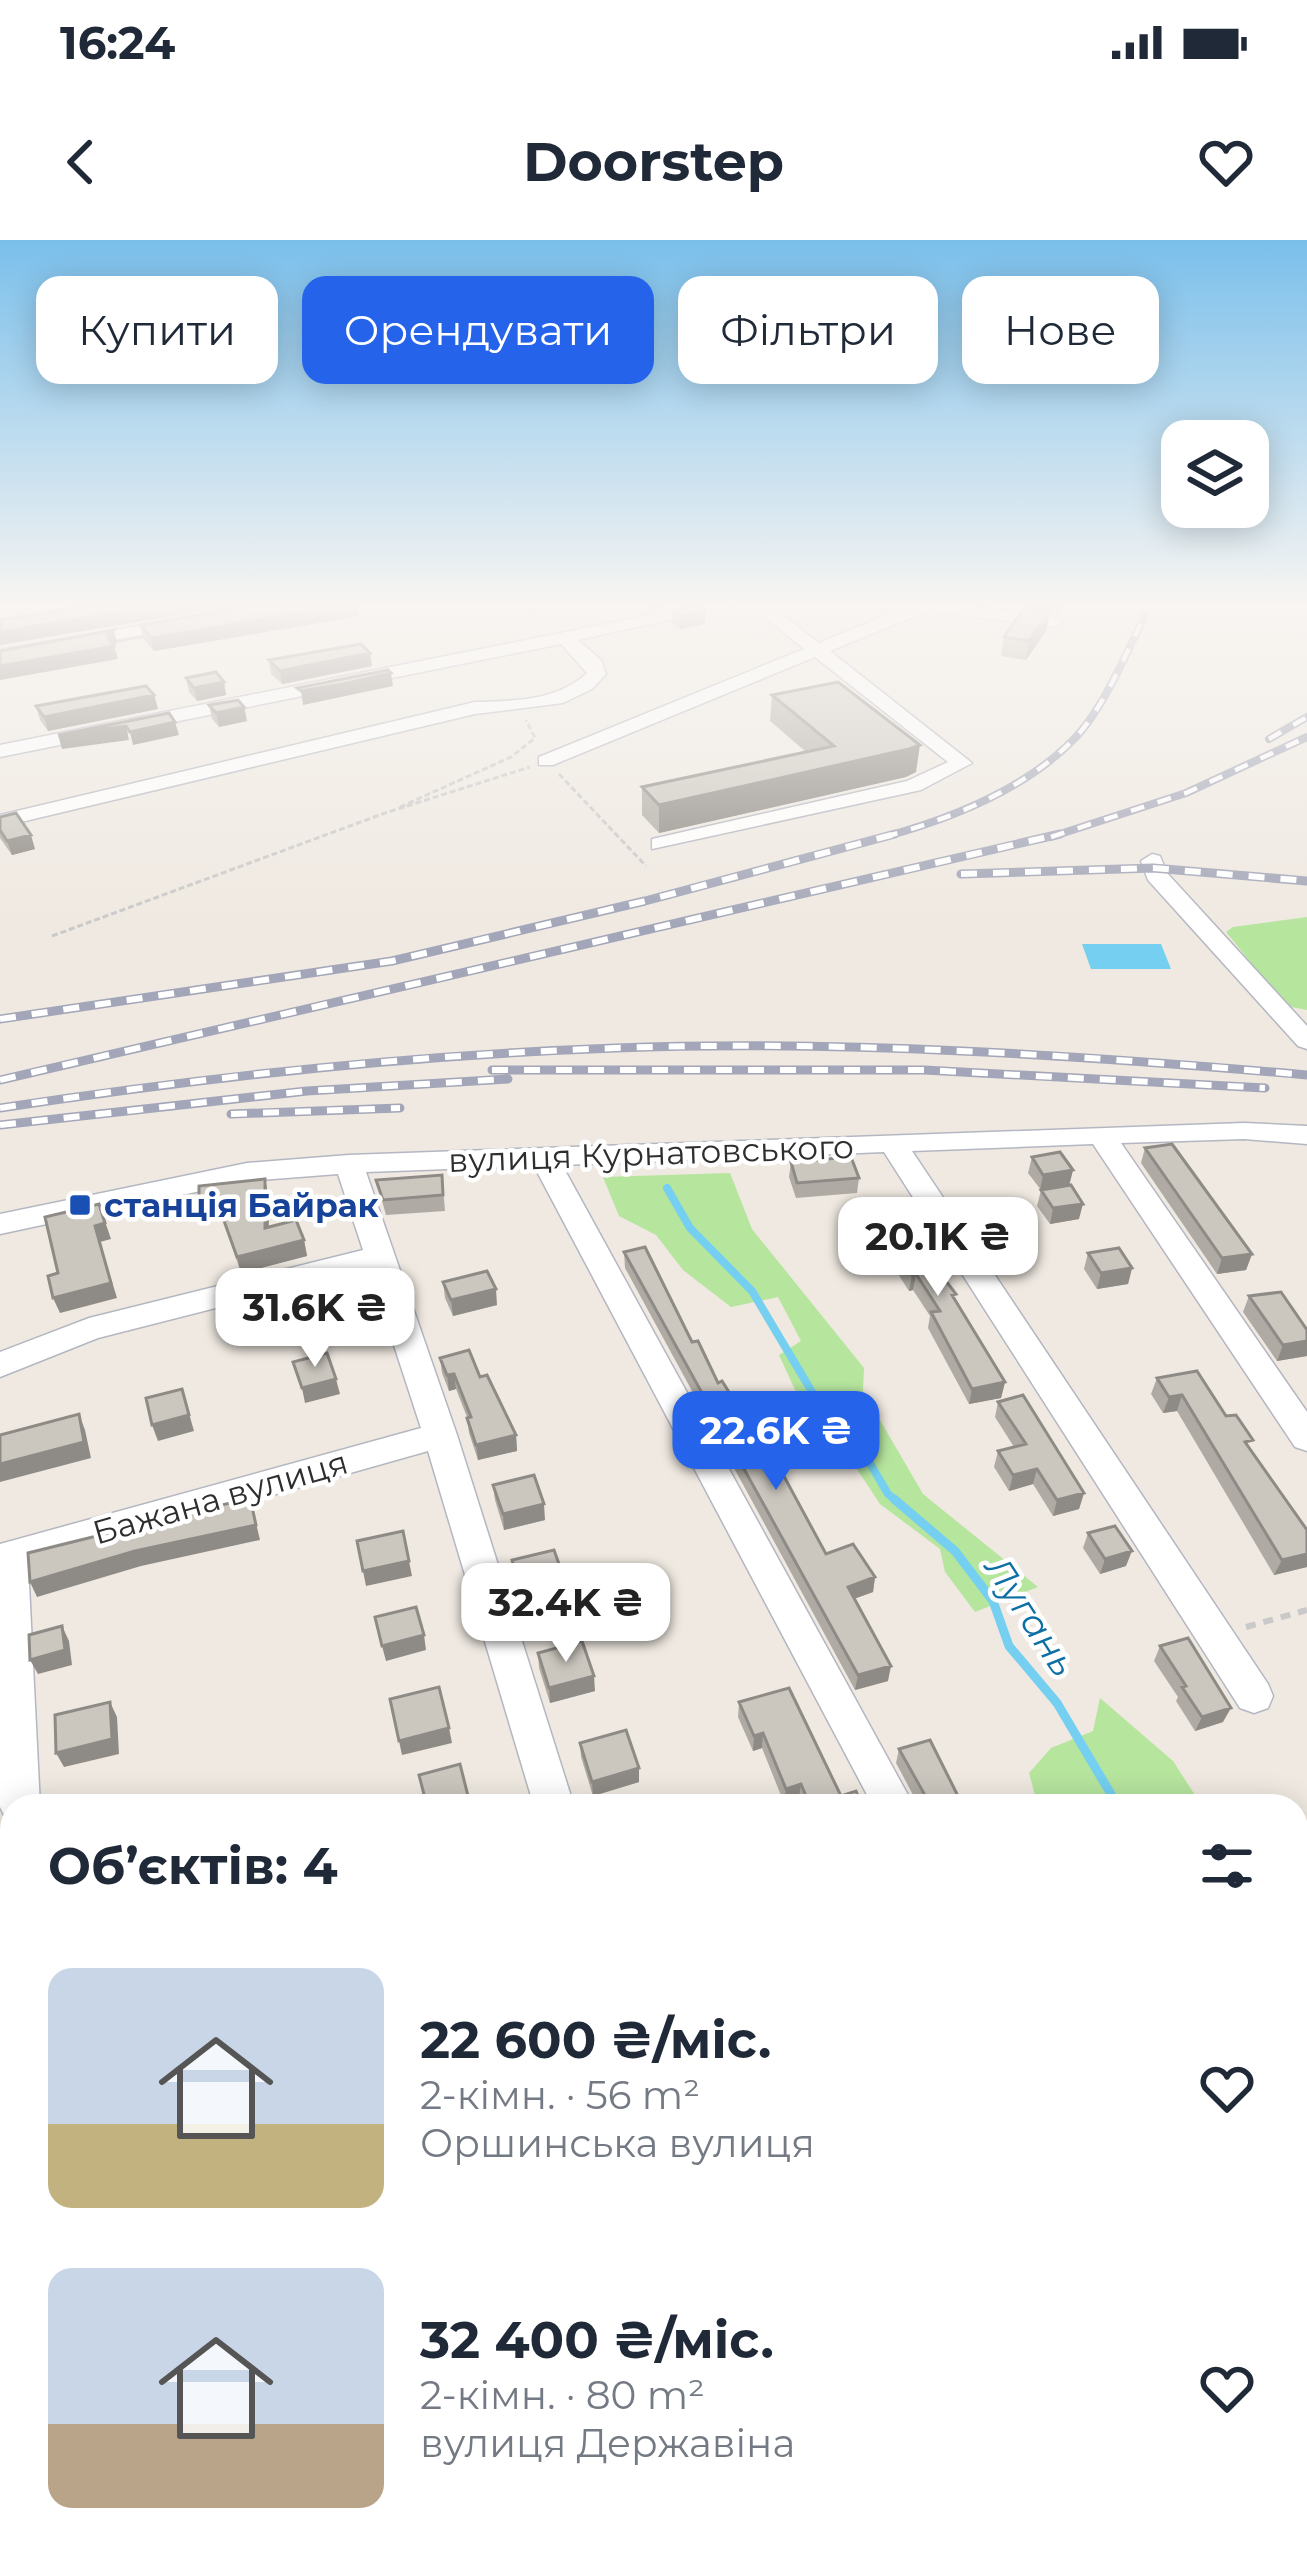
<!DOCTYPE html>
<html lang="uk">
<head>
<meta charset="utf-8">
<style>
	body { margin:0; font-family:Montserrat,sans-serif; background:#f2f2f3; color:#1f2937; height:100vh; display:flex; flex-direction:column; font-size:45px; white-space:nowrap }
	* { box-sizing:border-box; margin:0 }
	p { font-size:39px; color:#747a83 }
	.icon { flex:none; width:66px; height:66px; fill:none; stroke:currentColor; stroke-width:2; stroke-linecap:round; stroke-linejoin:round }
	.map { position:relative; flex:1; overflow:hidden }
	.drawer { position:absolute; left:0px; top:1554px; width:1308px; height:771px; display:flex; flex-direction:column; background:#fff; border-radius:36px 36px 0 0; box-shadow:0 6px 30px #0003 }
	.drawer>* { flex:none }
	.top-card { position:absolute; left:36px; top:36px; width:1236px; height:108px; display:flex; gap:24px }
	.fabs { position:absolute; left:1161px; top:180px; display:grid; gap:24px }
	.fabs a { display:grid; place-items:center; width:108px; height:108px; border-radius:24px; background:#fff; box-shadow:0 6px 30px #0003; font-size:60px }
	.price { position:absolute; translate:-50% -102px; padding:0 27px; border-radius:24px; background:#fff; color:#222; font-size:39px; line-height:78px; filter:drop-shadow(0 3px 6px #0008) }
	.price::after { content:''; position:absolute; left:50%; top:72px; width:36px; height:27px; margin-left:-18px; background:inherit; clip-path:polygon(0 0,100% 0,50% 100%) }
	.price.on { background:#2563eb; color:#fff }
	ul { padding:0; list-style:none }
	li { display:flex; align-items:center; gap:36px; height:300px; padding:0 48px }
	li span { display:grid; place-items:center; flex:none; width:336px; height:240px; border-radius:24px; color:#555 }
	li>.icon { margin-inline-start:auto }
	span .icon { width:144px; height:144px; fill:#fffc; stroke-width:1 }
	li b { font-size:51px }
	h2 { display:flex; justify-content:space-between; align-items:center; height:144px; padding:0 48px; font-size:51px }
	.tag { padding:0 42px; border-radius:24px; background:#fff; box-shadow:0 6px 30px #0003; font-size:42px; line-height:108px }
	.tag.on { background:#2563eb; color:#fff }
	.status { display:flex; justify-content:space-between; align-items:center; height:84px; padding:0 60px; background:#fff; direction:ltr }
	.status svg { height:33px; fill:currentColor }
	header { display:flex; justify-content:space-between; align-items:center; height:156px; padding:0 48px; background:#fff; font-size:54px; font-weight:700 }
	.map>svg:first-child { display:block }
	.green { fill:#b6e59e }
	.water { fill:#75cff0 }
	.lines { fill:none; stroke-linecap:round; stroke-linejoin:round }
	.stream-far2 { stroke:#75cff0; stroke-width:8 }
	.stream-far1 { stroke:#75cff0; stroke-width:9 }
	.stream { stroke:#75cff0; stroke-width:12 }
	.minor-casing { stroke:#b4b7c1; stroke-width:3 }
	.path-far1 { stroke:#c9c9c9; stroke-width:3; stroke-dasharray:6 3; stroke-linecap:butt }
	.path { stroke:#c9c9c9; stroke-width:6; stroke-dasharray:10 8; stroke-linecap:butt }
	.minor { fill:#fff; fill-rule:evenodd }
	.tram { stroke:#a3a6b8; stroke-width:3 }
	.rail-far1-casing { stroke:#a3a6b8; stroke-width:8 }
	.rail-casing { stroke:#a3a6b8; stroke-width:9 }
	.rail-far1 { stroke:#fff; stroke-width:4.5; stroke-dasharray:14; stroke-linecap:butt }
	.rail { stroke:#fff; stroke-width:6; stroke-dasharray:16; stroke-linecap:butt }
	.wall { fill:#afaba4 }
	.shaded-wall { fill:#8e8b86 }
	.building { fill:#cbc7bf; stroke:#8e8b86; stroke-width:3 }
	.transit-dot { fill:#1a4fb4; stroke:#fff; stroke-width:4.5 }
	.labels { text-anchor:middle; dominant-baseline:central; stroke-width:9; stroke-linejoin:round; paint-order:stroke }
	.street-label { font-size:33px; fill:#2e2e2e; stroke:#fff }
	.transit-label { font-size:33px; font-weight:bold; fill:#164399; stroke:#fff; text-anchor:start }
	.water-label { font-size:36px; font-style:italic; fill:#0d6fa3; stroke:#fff }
</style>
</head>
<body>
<div class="status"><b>16:24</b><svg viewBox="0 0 49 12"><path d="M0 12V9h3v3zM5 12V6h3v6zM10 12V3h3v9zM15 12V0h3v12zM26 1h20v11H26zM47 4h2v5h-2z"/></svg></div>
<header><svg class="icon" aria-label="back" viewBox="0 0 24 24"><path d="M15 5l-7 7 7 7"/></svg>Doorstep<svg class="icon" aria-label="heart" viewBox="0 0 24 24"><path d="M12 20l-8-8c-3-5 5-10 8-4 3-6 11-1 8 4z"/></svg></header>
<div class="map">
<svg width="1307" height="2324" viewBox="0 0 1307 2324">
	<rect width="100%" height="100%" fill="#efe9e1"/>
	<path class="green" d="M1307 677V770L1286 766 1226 692 1233 687Z
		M730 933 752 989 864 1128 863 1151 923 1254 1038 1347 975 1372 945 1332 940 1309 880 1264 820 1173 795 1150 779 1115 801 1101 778 1057 731 1067 683 1030 656 995 619 976 603 937Z
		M1100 1458 1173 1521 1202 1566H1038L1029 1533 1051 1508 1093 1491Z
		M1296 1762 1307 1784V2045L1296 2033Z"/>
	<path class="water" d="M1082 704H1161L1171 729H1091Z"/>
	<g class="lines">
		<path class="stream-far2" d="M667 948 690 988 752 1051 818 1162 841 1174 888 1254 898 1262"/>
		<path class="stream-far1" d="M894 1259 955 1311 993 1361 1009 1406 1057 1463 1118 1566"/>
		<path class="stream" d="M1296 1854 1307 1876"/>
		<defs>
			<path id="minor" d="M711 363H744L578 400 601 420 606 434 592 449 563 463 475 474 0 587V575L475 462C514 461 557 461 587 433L561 404 0 517V505Z
				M748 363H766L819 403 904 368 898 363H943L1053 377 1062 382 1053 387 927 371 830 411 972 523 921 550 652 609V599L907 541 948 522 815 417 553 525H539V517L804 409Z
				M182 378 188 379V387L0 420V410Z
				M1152 614 1160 616 1167 633 1307 786V809L1298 806 1148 640 1141 621Z
				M1244 883 1307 886V904L1244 899 1121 903 1307 1172V1211L1295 1207 1093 904 912 911 1268 1444 1273 1456 1268 1468 1254 1473 1240 1468 884 912 562 925 914 1566H873L534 926 366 932 457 1195 574 1566H534L428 1211 28 1324 40 1566H12V1582L6 1579 0 1567V1304L421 1188 369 1029 98 1098 0 1137V1112L89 1078 363 1010 338 934 247 941 0 994V974L247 923 349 915Z
				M23 2313H79V2324H23Z
				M764 2313H820L823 2324H767Z"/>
		</defs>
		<use href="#minor" class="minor-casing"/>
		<path class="path-far1" d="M521 363 546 383
			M559 534 646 626
			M400 567 511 517 535 498 526 480
			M52 696 385 573 530 527"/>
		<path class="path" d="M1246 1387 1307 1370"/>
		<use href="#minor" class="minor"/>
		<path class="tram" d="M83 407 177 391"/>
		<defs>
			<path id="rail-far1" d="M1269 499 1307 477
				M884 597C950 579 1024 550 1073 500 1105 468 1130 404 1151 363
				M1051 597 1186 553 1307 497"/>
			<path id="rail" d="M961 634 1153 628 1307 641
				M0 779 392 721 645 661 895 594
				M492 830H924L1265 848
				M0 840 1060 594
				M0 868C204 837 409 815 616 808 847 800 1077 815 1307 835
				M231 874 400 868
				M0 885 307 851 508 839"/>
		</defs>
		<use href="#rail-far1" class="rail-far1-casing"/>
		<use href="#rail" class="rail-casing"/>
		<use href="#rail-far1" class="rail-far1"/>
		<use href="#rail" class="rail"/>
	</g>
	<path class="wall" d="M640 363H684L652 370Z
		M1035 363H1064L1058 374 1050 373 1046 391 1026 420 1001 416 1004 397 1034 370Z
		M672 371H705V384L680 389 672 384Z
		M359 376 154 411 143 398 140 385Z
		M370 413 372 426 282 444 271 434 269 420Z
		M186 438 224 442 226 455 197 461 189 452Z
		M154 455 158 469 48 491 40 480 36 466Z
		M772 455 916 532 906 537 659 593 642 575V547L806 512 770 481Z
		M209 465 244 467 247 481 219 487 212 479Z
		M0 577 35 609 12 615 0 598Z
		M1145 908 1252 1014 1246 1030 1217 1034 1141 923Z
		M1032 917 1073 930 1069 945 1079 979 1050 984 1037 966 1041 950 1028 933Z
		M791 922 859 938 857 953 796 958 789 937Z
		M442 935 445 971 386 975 376 940Z
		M265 939 268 954 269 987 304 1000 307 1016 241 1033 223 980 203 982 199 966Z
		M859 979 925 1014 955 1060 1005 1142 1001 1158 969 1164 928 1088 930 1076 913 1050 909 1051 884 1012 867 1015 857 995Z
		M624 1012 692 1102 761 1219 826 1314 875 1337 873 1352 854 1359 888 1441 855 1450 625 1028Z
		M1088 1013 1132 1028 1128 1044 1097 1049 1084 1029Z
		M443 1042 497 1065 453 1076 445 1058Z
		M1249 1056 1307 1116 1277 1121 1243 1072Z
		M440 1118 480 1137 516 1195 517 1211 478 1220 469 1193 467 1177 456 1149 449 1151 442 1133Z
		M1157 1138 1226 1176 1307 1290V1327L1274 1335 1177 1171 1163 1173 1151 1154Z
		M998 1162 1084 1253 1079 1269 1053 1276 1033 1244 1009 1251 994 1227 998 1211 1014 1207 995 1177Z
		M493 1245 545 1280 504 1290 495 1260Z
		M1088 1293 1126 1326 1100 1334 1083 1308Z
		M512 1320 566 1357 524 1368 513 1336Z
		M1160 1406 1223 1482 1195 1491 1176 1461 1178 1457 1154 1421Z
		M538 1413 595 1451 550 1463 539 1428Z
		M739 1462 841 1556 862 1566H802L799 1558 784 1563 762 1508 753 1511 738 1477Z
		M580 1503 639 1528V1542L593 1556 581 1517Z
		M899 1509 963 1566H919L896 1523Z"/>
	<path class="shaded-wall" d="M173 363H250L0 405V392Z
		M357 363 359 376 154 411 151 398Z
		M652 363H684L652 370Z
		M705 371V384L680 389V376Z
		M1050 372 1046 391 1026 420 1029 401Z
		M114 390 117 403 114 406 118 419 0 440V426L107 396Z
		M370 413 372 426 282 444 280 431Z
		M391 433 393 446 303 465 301 451Z
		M224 442 226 455 197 461 194 448Z
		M154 455 158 469 48 491 44 477Z
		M244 467 247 481 219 487 216 473Z
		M175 482 179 495 133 505 130 492Z
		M126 486 129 500 62 509 58 495Z
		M920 505 916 532 906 537 659 593V565Z
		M31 595 35 609 12 615 7 601Z
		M1073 930 1069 946 1040 950 1043 935Z
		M265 939 268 954 269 1003 265 988Z
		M99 964 111 999 100 1002 117 1058 60 1073 53 1058 95 986Z
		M1083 964 1079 979 1050 984 1053 968Z
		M886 997 884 1012 867 1015 869 999Z
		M304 1000 307 1016 241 1033 237 1017Z
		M1252 1014 1246 1030 1217 1034 1222 1018Z
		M1132 1028 1128 1044 1097 1049 1101 1033Z
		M916 1034 913 1050 909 1051 912 1035Z
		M496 1049 497 1065 453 1076 451 1060Z
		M1307 1101V1116L1277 1121 1283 1105Z
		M454 1134 456 1149 449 1151 447 1135Z
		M336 1139 340 1154 305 1163 302 1148Z
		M1005 1142 1001 1158 969 1164 972 1149Z
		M182 1149 194 1191 158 1201 152 1185Z
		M1182 1155 1177 1171 1163 1173 1169 1157Z
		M79 1174 85 1190 91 1218 0 1242V1224Z
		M516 1195 517 1211 478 1220 476 1205Z
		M1037 1229 1033 1244 1009 1251 1013 1235Z
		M1084 1253 1079 1269 1053 1276 1057 1260Z
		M250 1258 260 1300 141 1326 37 1357 30 1342 135 1311Z
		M544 1264 545 1280 504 1290 503 1274Z
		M1132 1311 1126 1326 1100 1334 1105 1319Z
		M1307 1314V1327L1274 1335 1282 1320Z
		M409 1321 412 1336 366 1346 363 1331Z
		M875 1337 873 1352 845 1362 848 1347Z
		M565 1341 566 1357 524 1368 522 1353Z
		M62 1386 69 1401 72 1425 38 1434 30 1420Z
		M424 1395 426 1410 386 1421 382 1406Z
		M891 1426 888 1441 855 1450 858 1435Z
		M594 1436 595 1451 550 1463 549 1448Z
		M110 1462 117 1477 119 1514 64 1527 56 1513Z
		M1231 1468 1223 1482 1195 1491 1202 1477Z
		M449 1488 452 1503 402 1515 399 1501Z
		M763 1493 762 1508 753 1511 754 1496Z
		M639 1528V1542L593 1556 592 1542Z
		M801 1544 799 1558 784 1563 786 1549Z
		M183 2313H191L192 2324H184Z"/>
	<path class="building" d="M106 363H173L0 392V380Z
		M267 363H357L151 398 140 385Z
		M697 365 705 371 680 376 672 371Z
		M1024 368 1050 372 1029 401 1004 397Z
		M114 390 107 396 114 406 0 426V411Z
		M361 404 370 413 280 431 269 420Z
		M388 430 391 433 343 444 301 451 297 448Z
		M216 432 224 442 194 448 186 438Z
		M838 442 920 505 909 509 659 565 642 547 834 506 772 455Z
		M146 446 154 455 44 477 36 466Z
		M238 460 244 467 216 473 209 465Z
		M169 473 175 482 130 492 126 486 58 495Z
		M16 573 31 595 7 601 0 590V577Z
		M1172 904 1252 1014 1222 1018 1145 908Z
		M1060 912 1073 930 1043 935 1032 917Z
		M851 917 859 938 797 943 791 922Z
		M442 935 443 955 383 960 376 940Z
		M265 939V988L296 980 304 1000 237 1017 218 964 199 966V946Z
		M1071 945 1083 964 1053 968 1041 950Z
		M99 964 105 983 95 986 111 1043 53 1058 48 1036 58 1033 45 977Z
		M903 972 925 1014 956 1054 952 1055 1005 1142 972 1149 931 1072 940 1071 916 1034 912 1035 886 997 869 999 859 979Z
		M645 1007 692 1102 698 1101 718 1143 722 1141 742 1173 761 1219 773 1216 826 1314 853 1304 875 1337 848 1347 891 1426 858 1435 624 1012Z
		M1119 1008 1132 1028 1101 1033 1088 1013Z
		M487 1031 496 1049 451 1060 443 1042Z
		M1281 1052 1307 1090V1101L1283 1105 1249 1056Z
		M469 1110 480 1137 487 1135 516 1195 476 1205 467 1178 471 1177 454 1134 447 1135 440 1118Z
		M327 1113 336 1139 302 1148 293 1122Z
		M1197 1131 1226 1176 1236 1175 1253 1200 1245 1202 1307 1290V1314L1282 1320 1182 1155 1169 1157 1157 1138Z
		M182 1149 189 1175 152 1185 146 1158Z
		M1023 1155 1084 1253 1057 1260 1037 1229 1013 1235 998 1211 1026 1204 998 1162Z
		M79 1174 84 1202 0 1224V1195Z
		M534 1235 544 1264 503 1274 493 1245Z
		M250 1258 256 1285 135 1311 30 1342 28 1313Z
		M1115 1286 1132 1311 1105 1319 1088 1293Z
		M403 1291 409 1321 363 1331 357 1301Z
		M554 1310 565 1341 522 1353 512 1320Z
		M416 1367 424 1395 382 1406 375 1377Z
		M62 1386 65 1410 30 1420 29 1395Z
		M1188 1398 1231 1468 1202 1477 1182 1447 1186 1446 1160 1406Z
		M582 1401 594 1436 549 1448 538 1413Z
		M439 1447 449 1488 399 1501 390 1459Z
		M789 1448 841 1556 856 1551 862 1566H810L801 1544 786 1549 763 1493 754 1496 739 1462Z
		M110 1462 112 1499 56 1513 55 1475Z
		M626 1490 639 1528 592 1542 580 1503Z
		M930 1500 963 1566H931L899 1509Z
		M460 1524 470 1564 464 1566H427L419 1535Z
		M99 1559V1566H74Z
		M150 2313H183L184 2324H129V2321Z"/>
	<linearGradient id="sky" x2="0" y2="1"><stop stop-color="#7abfeb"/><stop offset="0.53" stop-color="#f8f5f2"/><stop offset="1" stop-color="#f8f5f2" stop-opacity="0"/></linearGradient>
	<rect width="1307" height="688" fill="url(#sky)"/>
	<rect class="transit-dot" x="68" y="953" width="24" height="24" rx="6"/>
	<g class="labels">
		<g class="street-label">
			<text transform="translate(651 913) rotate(-2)">вулиця Курнатовського</text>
			<text transform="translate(220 1257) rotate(-16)">Бажана вулиця</text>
		</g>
		<g class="transit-label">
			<text x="104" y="965">станція Байрак</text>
		</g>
		<g class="water-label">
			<text transform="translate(1031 1376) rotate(57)">Лугань</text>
		</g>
	</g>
</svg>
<div class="fabs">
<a><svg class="icon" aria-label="layers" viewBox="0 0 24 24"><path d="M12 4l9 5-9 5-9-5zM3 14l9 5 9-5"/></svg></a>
</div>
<b class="price" style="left:938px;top:1059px">20.1K ₴</b>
<b class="price" style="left:315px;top:1130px">31.6K ₴</b>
<b class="price on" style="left:776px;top:1253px">22.6K ₴</b>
<b class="price" style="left:566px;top:1425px">32.4K ₴</b>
<div class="top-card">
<a class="tag">Купити</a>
<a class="tag on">Орендувати</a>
<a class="tag">Фільтри</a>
<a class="tag">Нове</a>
</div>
<section class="drawer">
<h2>Об’єктів: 4<svg class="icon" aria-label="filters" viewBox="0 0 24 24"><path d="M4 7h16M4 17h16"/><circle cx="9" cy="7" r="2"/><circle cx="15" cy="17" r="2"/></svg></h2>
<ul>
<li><span style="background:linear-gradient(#c9d6e8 65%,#c2b280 0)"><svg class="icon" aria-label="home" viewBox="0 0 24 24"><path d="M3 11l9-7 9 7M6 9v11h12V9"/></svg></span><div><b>22 600 ₴/міс.</b><p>2-кімн. · 56 m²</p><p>Оршинська вулиця</p></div><svg class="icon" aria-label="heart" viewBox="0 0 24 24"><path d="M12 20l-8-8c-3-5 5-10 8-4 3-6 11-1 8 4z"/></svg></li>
<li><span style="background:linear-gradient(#c9d6e8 65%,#b9a48a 0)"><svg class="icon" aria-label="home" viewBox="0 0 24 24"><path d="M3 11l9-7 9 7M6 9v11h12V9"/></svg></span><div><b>32 400 ₴/міс.</b><p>2-кімн. · 80 m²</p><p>вулиця Державіна</p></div><svg class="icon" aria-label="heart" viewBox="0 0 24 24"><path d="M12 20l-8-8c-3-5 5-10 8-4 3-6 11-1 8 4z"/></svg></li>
</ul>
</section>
</div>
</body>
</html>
